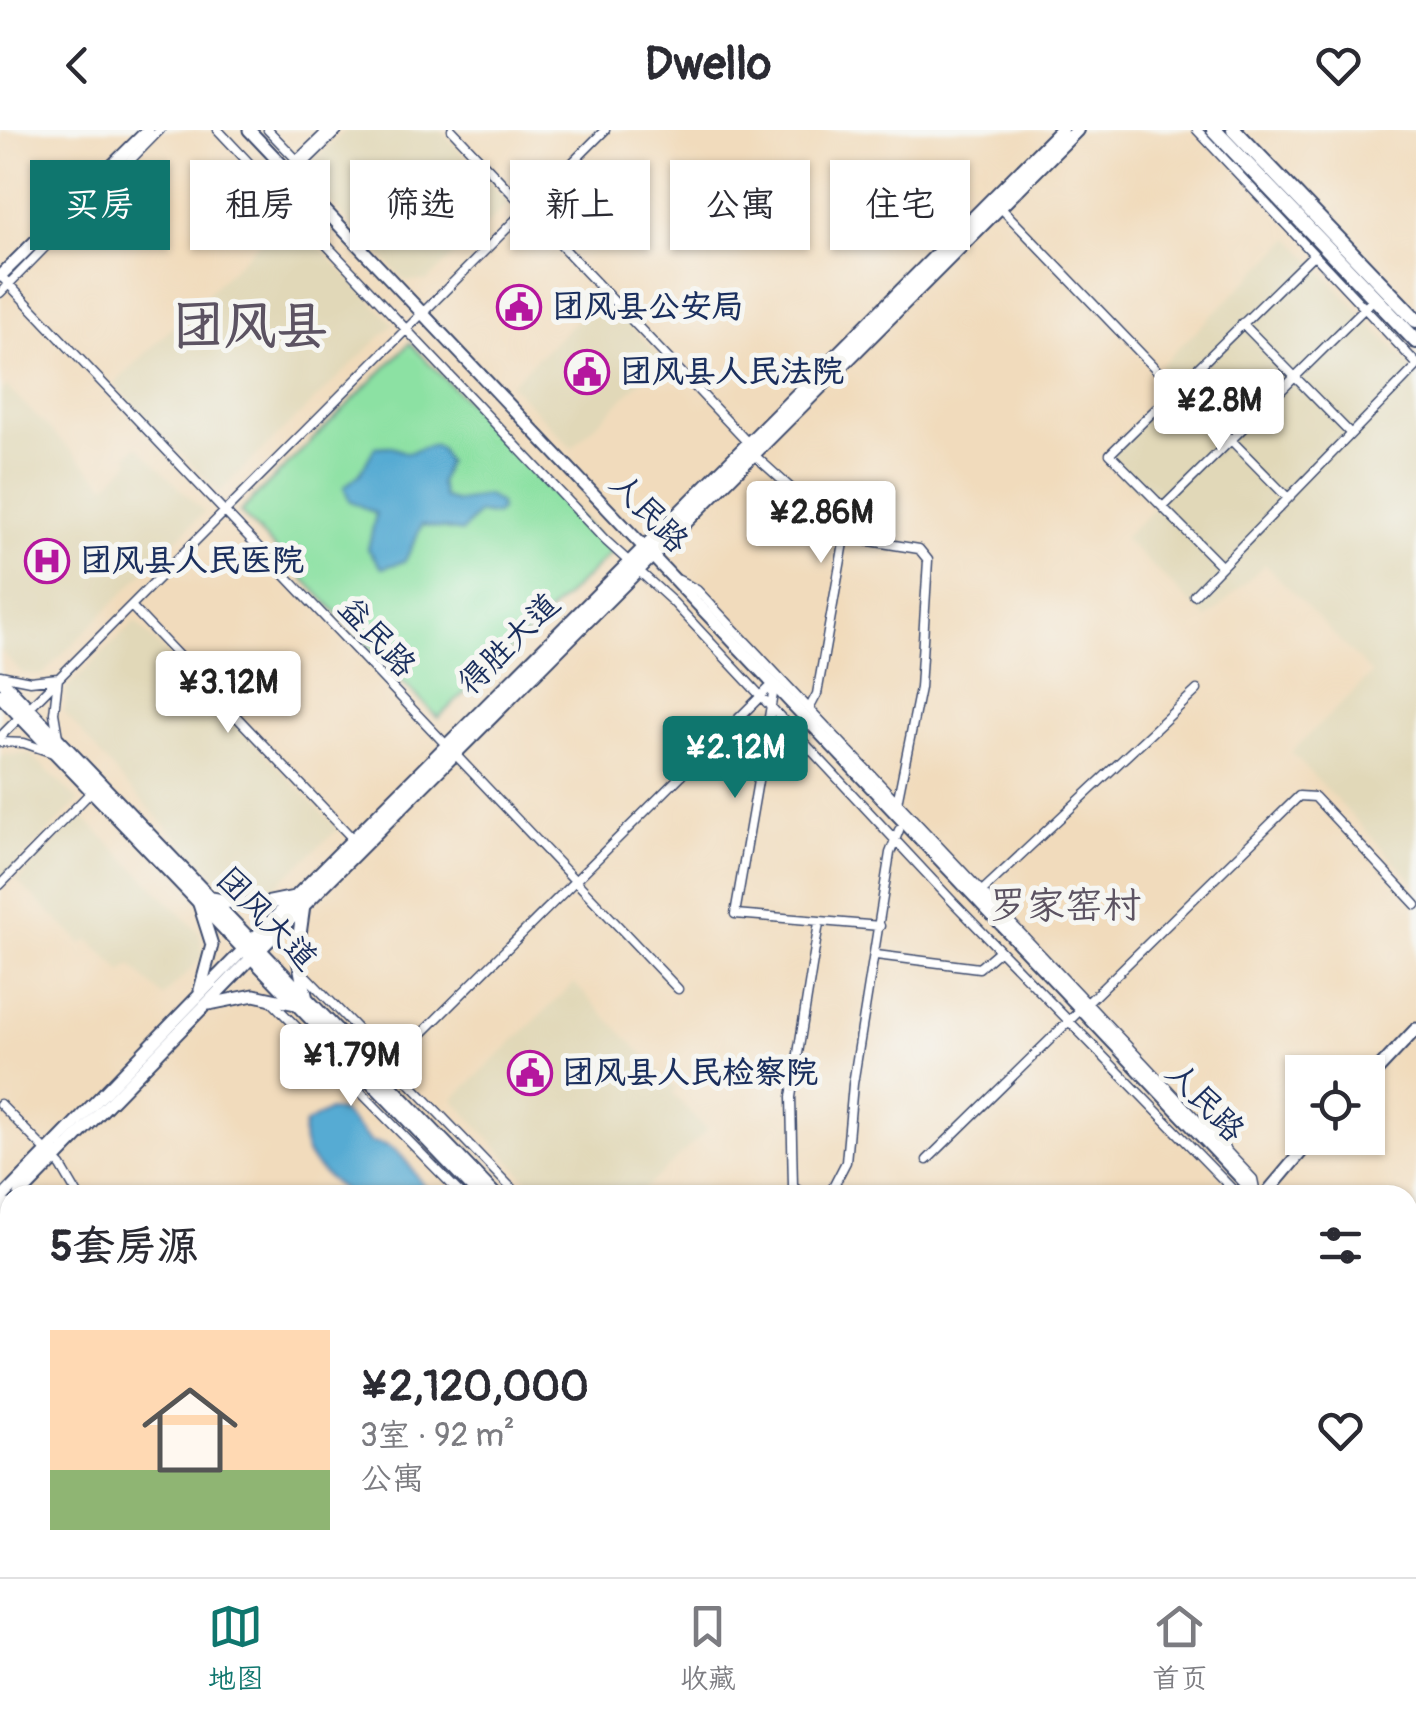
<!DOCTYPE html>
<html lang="zh">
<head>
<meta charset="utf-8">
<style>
	body { margin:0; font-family:Pangolin,"LXGW WenKai TC",sans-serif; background:#f7f7f7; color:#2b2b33; height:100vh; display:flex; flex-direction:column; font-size:38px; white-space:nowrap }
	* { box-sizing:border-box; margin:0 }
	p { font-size:32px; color:#7c7c81 }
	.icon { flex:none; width:55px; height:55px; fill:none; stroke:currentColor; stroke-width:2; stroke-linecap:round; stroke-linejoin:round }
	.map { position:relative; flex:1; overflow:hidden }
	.details { position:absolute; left:0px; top:1055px; width:1418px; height:392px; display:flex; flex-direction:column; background:#fff; border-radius:30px 30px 0 0; box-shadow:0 2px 8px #0004 }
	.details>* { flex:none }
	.top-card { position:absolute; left:30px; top:30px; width:1358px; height:90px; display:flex; gap:20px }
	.buttons { position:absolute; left:1285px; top:925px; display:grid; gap:20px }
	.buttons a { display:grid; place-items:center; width:100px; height:100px; border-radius:0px; background:#fff; box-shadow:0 2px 8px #0004; font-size:50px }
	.price { position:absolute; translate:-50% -85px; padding:0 22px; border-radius:10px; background:#fff; color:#222; font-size:32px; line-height:65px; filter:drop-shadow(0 2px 5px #0008) }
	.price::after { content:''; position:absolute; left:50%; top:60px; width:30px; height:22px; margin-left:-15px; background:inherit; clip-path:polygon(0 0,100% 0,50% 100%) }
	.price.on { background:#0f766e; color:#fff }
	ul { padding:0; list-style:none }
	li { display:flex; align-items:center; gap:30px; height:250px; padding:0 50px }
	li+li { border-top:2px solid #e1e1e2 }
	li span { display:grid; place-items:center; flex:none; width:280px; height:200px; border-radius:0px; color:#555 }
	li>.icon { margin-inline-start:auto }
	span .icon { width:120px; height:120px; fill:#fffc; stroke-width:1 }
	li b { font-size:42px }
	h2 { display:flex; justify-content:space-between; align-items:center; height:120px; padding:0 50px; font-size:42px }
	.pill { padding:0 35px; border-radius:0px; background:#fff; box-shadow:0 2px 8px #0004; font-size:35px; line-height:90px }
	.pill.on { background:#0f766e; color:#fff }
	header { display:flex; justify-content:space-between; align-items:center; height:130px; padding:0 50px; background:#fff; font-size:45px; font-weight:700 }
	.tabs { display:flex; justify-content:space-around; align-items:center; height:140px; border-top:2px solid #e1e1e2; background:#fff; font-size:28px; color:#7c7c81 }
	.tabs a { display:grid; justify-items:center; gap:5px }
	.tabs .on { color:#0f766e }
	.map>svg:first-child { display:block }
	.built { fill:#e1d8b8 }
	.green { fill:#8ce1a3; stroke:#548880; stroke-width:2.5 }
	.water { fill:#57abd3; stroke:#396d98; stroke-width:2.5 }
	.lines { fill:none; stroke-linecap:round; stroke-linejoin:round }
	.street-casing { stroke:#3b496c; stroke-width:11 }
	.secondary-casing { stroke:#3b496c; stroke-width:15 }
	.primary-casing { stroke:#3b496c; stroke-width:16 }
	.highway-casing { stroke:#3b496c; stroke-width:18 }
	.street { stroke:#fff; stroke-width:8 }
	.secondary { stroke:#fff; stroke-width:11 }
	.primary { stroke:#fff; stroke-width:12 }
	.highway { stroke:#fff; stroke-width:14 }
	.labels { text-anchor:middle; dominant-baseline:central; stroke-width:10; stroke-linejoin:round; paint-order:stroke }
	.poi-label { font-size:32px; font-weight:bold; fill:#1b2f5e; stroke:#f6f6f2; text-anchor:start }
	.street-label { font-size:32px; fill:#1b2f5e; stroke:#f6f6f2 }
	.quarter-label { font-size:38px; fill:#5c5362; stroke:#f6f6f2 }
	.town-label { font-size:52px; font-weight:bold; fill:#5c5362; stroke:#f6f6f2 }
</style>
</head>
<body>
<header><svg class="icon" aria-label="back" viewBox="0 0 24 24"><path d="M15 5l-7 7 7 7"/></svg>Dwello<svg class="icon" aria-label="heart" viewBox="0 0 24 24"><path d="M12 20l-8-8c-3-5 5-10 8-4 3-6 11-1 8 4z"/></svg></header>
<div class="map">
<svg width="1416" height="1447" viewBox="0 0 1416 1447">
	<rect width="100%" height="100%" fill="#f6f6f2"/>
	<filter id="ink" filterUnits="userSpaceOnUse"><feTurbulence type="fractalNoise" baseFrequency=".01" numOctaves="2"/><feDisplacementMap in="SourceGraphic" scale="20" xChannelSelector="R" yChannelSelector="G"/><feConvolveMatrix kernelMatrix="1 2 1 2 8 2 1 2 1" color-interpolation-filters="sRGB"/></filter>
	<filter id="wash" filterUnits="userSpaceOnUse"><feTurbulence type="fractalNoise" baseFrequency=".0048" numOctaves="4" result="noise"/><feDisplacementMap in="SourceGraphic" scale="40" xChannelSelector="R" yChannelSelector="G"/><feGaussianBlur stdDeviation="2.25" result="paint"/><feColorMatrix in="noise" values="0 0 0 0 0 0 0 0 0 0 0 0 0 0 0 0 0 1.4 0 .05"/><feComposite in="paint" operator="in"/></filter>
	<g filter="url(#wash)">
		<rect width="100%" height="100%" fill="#f1dbbc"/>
		<path class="built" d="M346 0H440L509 73 427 151H405L301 42Z
			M288 85 394 194 219 362 114 254Z
			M1291 108 1416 242V754L1291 622 1372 544 1265 434 1207 489 1123 408 1154 379 1104 327 1175 253 1160 236Z
			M602 166 663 230 572 318 510 254Z
			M6 256 106 355 131 331 127 326 137 316 204 382 42 545 22 543 0 520V262Z
			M135 491 338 699 268 763 233 765 118 646 64 582 67 558Z
			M30 624 79 671 0 751V625Z
			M81 685 200 803 203 827 163 867 131 835 122 842 89 809 83 814 17 751Z
			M574 853 676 959 673 964 707 1000 638 1065H541L453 969Z
			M74 1438H230L235 1447H68Z"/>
		<path class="green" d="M410 213 612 422 438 588 240 382Z"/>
		<path class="water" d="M432 315 440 318 447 332 440 353 444 367 456 372 487 365 500 374V381L495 385 478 383 462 402 422 395 405 431 382 438 368 419 376 384 349 370 344 357 360 344 375 317 389 316 407 323Z
			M329 980 341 981 371 1012C404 1013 411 1044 432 1065H349C327 1046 295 1027 305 994Z"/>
	</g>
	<g filter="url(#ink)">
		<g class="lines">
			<defs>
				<path id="street" d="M218 0 605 410 673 472 954 773 1238 1065
					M268 0 297 30 328 0
					M452 0 748 313
					M1197 0 1416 233
					M292 45 338 0
					M1000 77 1175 259
					M0 145 678 859
					M0 163 160 0
					M1242 193 1350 303
					M1178 256 1287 367
					M753 324 845 407 817 564 809 579
					M1163 377 1375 168
					M845 407 919 419 928 430 920 558 897 673
					M1221 436 1110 324 1312 126
					M679 450 697 460 1253 1049 1255 1059
					M1194 465 1416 237
					M131 476 353 709
					M0 545 30 551 58 548 54 583 58 607
					M773 564 735 784 880 796
					M0 607 605 0
					M0 612 24 613 53 623
					M0 755 92 661
					M981 762 1197 560
					M876 825 979 838 999 821
					M302 842 518 1065
					M269 869 462 1065
					M380 945 768 559
					M0 974 61 1036 78 1065
					M927 1030 1299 666 1315 667 1416 775
					M806 1065 793 1057 791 967 819 793
					M829 1065 846 1032 853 954 890 723 899 700
					M1408 1204 1416 1205
					M0 1262 10 1272
					M0 1348 10 1339
					M268 1438 274 1447
					M539 1438 545 1447
					M818 1438 827 1447
					M877 1438 886 1447
					M62 1447 68 1438
					M383 1447 402 1438
					M1151 1447 1158 1438"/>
				<path id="secondary" d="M249 0 1257 1065
					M0 146 148 0
					M199 774 212 815 200 860
					M209 874 254 865 296 874
					M1368 950 1416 899
					M20 1065 258 821
					M1265 1065 1313 1008
					M0 1070 248 815
					M0 1085 10 1075
					M1408 1170 1416 1176
					M963 1447 971 1438"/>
				<path id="primary" d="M0 549 495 1065
					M0 565 480 1065
					M209 768 253 776 292 768
					M303 779 297 823 306 867
					M251 812 1061 0
					M259 820 1077 0
					M839 1438 848 1447
					M854 1438 863 1447"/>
				<path id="highway" d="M1214 0 1416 211
					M1234 0 1416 190"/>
			</defs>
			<use href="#street" class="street-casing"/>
			<use href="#secondary" class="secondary-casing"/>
			<use href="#primary" class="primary-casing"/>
			<use href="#highway" class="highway-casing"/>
			<use href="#street" class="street"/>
			<use href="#secondary" class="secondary"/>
			<use href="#primary" class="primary"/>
			<use href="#highway" class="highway"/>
		</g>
	</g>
	<defs>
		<symbol id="civic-ring" viewBox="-11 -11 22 22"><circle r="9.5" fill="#f6f6f2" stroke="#b5179e" stroke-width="1.5"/><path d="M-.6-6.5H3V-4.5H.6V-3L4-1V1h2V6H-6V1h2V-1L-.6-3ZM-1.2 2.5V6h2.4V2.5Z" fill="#b5179e"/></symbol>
		<symbol id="hospital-ring" viewBox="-11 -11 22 22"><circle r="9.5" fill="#f6f6f2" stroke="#b5179e" stroke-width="1.5"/><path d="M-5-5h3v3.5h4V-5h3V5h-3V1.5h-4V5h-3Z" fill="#b5179e"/></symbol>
	</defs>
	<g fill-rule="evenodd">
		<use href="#civic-ring" x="494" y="152" width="50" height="50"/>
		<use href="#civic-ring" x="562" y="217" width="50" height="50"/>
		<use href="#hospital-ring" x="22" y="406" width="50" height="50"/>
		<use href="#civic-ring" x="505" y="918" width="50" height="50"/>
	</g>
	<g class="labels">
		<g class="poi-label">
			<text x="552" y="177">团风县公安局</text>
			<text x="620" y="242">团风县人民法院</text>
			<text x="80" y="431">团风县人民医院</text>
			<text x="562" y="943">团风县人民检察院</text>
		</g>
		<g class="street-label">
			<text transform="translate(649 383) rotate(46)">人民路</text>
			<text transform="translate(377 507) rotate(47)">益民路</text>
			<text transform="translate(509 514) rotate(-45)">得胜大道</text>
			<text transform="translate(267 789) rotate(46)">团风大道</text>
			<text transform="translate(1205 972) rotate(46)">人民路</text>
		</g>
		<g class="quarter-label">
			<text x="1065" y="776">罗家窑村</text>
		</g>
		<g class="town-label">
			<text x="250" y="196">团风县</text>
		</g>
	</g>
</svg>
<div class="buttons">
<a><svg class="icon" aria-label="locate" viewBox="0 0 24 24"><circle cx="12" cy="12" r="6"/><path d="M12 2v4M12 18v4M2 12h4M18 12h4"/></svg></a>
</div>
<b class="price" style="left:1219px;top:324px">¥2.8M</b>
<b class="price" style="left:821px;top:436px">¥2.86M</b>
<b class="price" style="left:228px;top:606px">¥3.12M</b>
<b class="price on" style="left:735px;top:671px">¥2.12M</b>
<b class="price" style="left:351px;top:979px">¥1.79M</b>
<div class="top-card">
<a class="pill on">买房</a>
<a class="pill">租房</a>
<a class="pill">筛选</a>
<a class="pill">新上</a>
<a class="pill">公寓</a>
<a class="pill">住宅</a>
</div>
<section class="details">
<h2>5套房源<svg class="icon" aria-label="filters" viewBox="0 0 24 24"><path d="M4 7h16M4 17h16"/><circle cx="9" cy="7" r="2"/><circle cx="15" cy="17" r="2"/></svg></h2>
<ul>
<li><span style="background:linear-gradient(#ffd9b3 70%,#8fb573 0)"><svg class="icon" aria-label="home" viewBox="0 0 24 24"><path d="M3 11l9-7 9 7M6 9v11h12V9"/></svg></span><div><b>¥2,120,000</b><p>3室 · 92 m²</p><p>公寓</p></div><svg class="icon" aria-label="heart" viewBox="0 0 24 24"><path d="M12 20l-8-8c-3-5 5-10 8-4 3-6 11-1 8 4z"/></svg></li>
</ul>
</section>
</div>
<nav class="tabs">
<a class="on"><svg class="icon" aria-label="map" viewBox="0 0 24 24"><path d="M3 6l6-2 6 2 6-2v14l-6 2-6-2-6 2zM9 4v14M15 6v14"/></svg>地图</a>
<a><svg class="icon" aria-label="saved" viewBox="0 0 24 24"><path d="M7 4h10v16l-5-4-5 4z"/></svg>收藏</a>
<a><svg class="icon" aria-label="home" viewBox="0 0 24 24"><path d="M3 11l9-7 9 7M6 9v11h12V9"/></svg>首页</a>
</nav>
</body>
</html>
